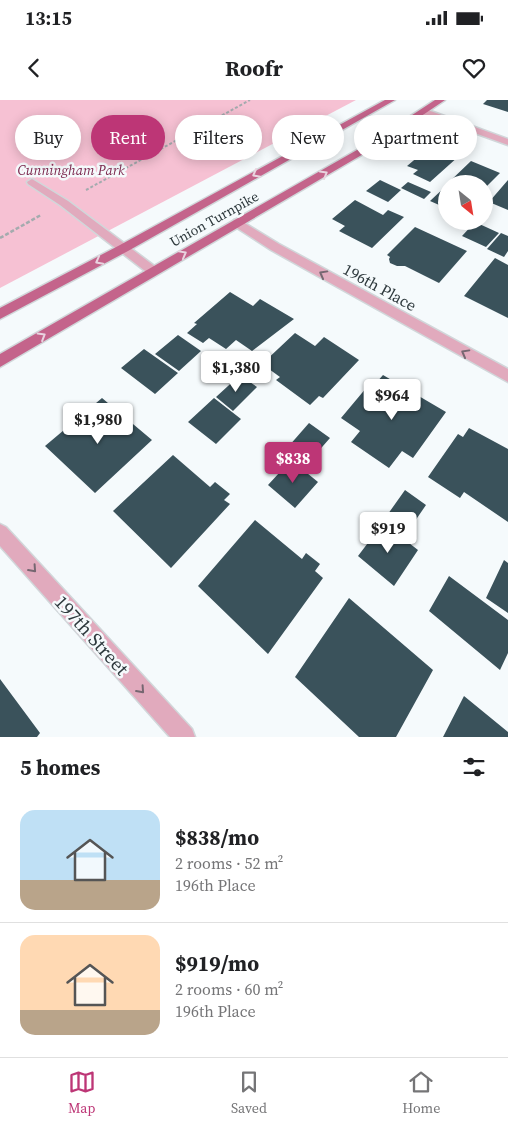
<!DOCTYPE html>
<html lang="en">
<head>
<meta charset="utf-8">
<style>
	body { margin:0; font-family:"Source Serif 4",serif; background:#f6f6f6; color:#202124; height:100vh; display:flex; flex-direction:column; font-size:19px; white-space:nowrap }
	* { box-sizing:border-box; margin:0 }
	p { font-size:16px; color:#757577 }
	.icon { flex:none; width:28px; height:28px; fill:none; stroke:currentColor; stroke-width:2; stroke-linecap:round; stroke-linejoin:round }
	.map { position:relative; height:637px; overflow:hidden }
	.sheet { display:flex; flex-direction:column; background:#fff; flex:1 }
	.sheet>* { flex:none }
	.guide { position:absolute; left:15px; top:15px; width:479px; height:45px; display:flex; gap:10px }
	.needle { width:32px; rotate:150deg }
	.buttons { position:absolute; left:438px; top:75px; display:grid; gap:10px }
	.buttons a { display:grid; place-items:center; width:55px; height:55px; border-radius:50%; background:#fff; box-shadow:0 2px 12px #0003; font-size:25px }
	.price { position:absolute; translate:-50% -42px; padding:0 11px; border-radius:5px; background:#fff; color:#222; font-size:16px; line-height:32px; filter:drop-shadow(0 1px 2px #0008) }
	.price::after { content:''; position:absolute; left:50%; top:30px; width:15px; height:11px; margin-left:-8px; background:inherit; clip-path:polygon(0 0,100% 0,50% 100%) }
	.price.current { background:#bd3676; color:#fff }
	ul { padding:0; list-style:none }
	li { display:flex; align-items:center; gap:15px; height:125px; padding:0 20px }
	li+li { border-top:1px solid #e0e0e0 }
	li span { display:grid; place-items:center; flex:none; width:140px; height:100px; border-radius:15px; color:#555 }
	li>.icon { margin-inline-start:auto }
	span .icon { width:60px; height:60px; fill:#fffc; stroke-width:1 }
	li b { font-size:21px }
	h2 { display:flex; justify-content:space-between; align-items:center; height:60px; padding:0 20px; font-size:21px }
	.pill { padding:0 18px; border-radius:22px; background:#fff; box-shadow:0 2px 12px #0003; font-size:18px; line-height:45px }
	.pill.current { background:#bd3676; color:#fff }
	.status { display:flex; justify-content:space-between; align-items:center; height:35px; padding:0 25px; background:#fff; direction:ltr }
	.status svg { height:14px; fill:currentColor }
	header { display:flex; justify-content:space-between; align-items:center; height:65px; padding:0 20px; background:#fff; font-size:22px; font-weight:700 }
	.menu { display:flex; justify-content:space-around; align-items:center; height:70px; border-top:1px solid #e0e0e0; background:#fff; font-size:14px; color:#757577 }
	.menu a { display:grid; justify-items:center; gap:2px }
	.menu .current { color:#bd3676 }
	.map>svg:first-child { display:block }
	.green { fill:#f6c1d3 }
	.building { fill:#3a525b }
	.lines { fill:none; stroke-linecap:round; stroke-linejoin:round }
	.service-casing { stroke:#d1d7da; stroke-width:3 }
	.minor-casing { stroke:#d1d7da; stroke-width:3 }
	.primary-casing { stroke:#d1d7da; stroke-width:3 }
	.path-far1 { stroke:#a4abae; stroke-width:2; stroke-dasharray:3 2; stroke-linecap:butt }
	.path { stroke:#a4abae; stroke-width:2.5; stroke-dasharray:4 2; stroke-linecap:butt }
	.service { fill:#e1aabd; fill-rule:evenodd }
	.minor { fill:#e1aabd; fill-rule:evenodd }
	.primary { fill:#c4648b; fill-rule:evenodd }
	.oneway { stroke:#e9d4e0 }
	.oneway2 { stroke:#766771 }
	.labels { text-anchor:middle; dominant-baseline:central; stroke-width:5; stroke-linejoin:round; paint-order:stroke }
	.far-park-label { font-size:14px; font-style:italic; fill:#7e2a50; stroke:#f5fafc }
	.far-street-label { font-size:14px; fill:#2f3a3e; stroke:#f5fafc }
	.street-label { font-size:16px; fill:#2f3a3e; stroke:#f5fafc }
	.near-street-label { font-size:19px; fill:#2f3a3e; stroke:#f5fafc }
</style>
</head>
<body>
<div class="status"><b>13:15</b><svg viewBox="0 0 49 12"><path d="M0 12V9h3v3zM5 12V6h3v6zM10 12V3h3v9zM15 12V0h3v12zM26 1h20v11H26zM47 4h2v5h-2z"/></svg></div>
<header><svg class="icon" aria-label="back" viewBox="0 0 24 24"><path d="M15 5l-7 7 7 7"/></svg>Roofr<svg class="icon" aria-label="heart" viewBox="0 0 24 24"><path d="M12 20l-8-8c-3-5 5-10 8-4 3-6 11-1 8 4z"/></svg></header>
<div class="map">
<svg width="508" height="637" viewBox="0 0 508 637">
	<rect width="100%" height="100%" fill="#f5fafc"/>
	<path class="green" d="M0 0H356L0 188Z"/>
	<path class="building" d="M487 0H508V12L483 4Z
		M432 45 459 56 430 82 413 74 418 70 407 66Z
		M471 61 500 73 484 89V84H447Z
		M380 80 401 90 388 102 366 91Z
		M508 80V110L489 102Z
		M408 82 431 92 424 99 401 88Z
		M446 86V108L430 101Z
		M355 100 383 115 388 110 404 117 372 148 339 131 345 126 332 119Z
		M475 122 499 133 486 147 462 136Z
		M415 127 467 151 439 183 405 166H397L390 163 389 159 390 157 387 155Z
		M501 133 508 136V151L504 157 487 149Z
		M495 158 508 165V218L464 196Z
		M230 192 253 206 260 199 294 219 252 251 236 240 226 249 209 238 203 243 187 233 197 224 194 223Z
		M295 233 315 246 324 237 359 260 323 298 319 296 310 305 276 280 280 277 262 264Z
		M178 235 201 251 179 271 155 254Z
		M144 249 178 273 155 294 121 268Z
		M240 275 257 287 233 311 216 297Z
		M383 275 446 312 413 358 402 351 389 368 351 342 360 331 341 318 372 281 376 283Z
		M102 298 152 340 95 393 45 346Z
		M214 298 241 319 216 344 188 322Z
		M309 323 330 338 308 363 288 347Z
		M469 328 508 349V422L464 392 460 398 428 377 458 334 463 337Z
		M173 355 210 387 215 382 230 394 224 400 230 404 171 468 113 411Z
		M291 360 318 382 295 408 268 385Z
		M405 390 426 405 404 437 383 421Z
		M255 420 302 459 306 453 320 464 315 471 323 478 268 554 198 486Z
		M383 423 418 450 394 486 358 456Z
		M504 460 508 463V513L486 498Z
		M449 476 508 520V553L500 570 429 511Z
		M349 498 433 570 396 637H359L295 577Z
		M0 579 40 633 37 637H0Z
		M464 596 508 632V637H443Z"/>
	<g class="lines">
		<defs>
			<path id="service" d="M32 79 68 101 157 168 159 171 157 174H149L60 105 28 84 27 82Z"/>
			<path id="minor" d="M425 9 508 39V45L422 14V10Z
				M238 119 279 144 508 269V282L271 150 234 126 232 123 234 120Z
				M0 424 6 427 192 629 195 637H170L0 446Z"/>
			<path id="primary" d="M385 0H395L128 151 0 219V208L120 145Z
				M435 0H445L377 46 0 267V254L371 42Z"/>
		</defs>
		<use href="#service" class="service-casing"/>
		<use href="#minor" class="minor-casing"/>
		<use href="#primary" class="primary-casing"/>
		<path class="path-far1" d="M86 90 250 0"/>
		<path class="path" d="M0 138 41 115"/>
		<use href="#service" class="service"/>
		<use href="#minor" class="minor"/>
		<use href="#primary" class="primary"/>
	</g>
	<defs><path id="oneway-chevron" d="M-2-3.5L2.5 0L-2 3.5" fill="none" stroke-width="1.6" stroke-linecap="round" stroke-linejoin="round" transform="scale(1.25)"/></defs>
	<g class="oneway">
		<use href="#oneway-chevron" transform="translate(256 74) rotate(151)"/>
		<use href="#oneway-chevron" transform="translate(324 74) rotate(-30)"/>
		<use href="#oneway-chevron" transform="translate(183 154) rotate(-29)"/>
		<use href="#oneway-chevron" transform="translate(99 161) rotate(152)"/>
		<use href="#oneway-chevron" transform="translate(42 236) rotate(-31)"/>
	</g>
	<g class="oneway2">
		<use href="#oneway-chevron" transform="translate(323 174) rotate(-151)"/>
		<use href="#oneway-chevron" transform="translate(465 253) rotate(-151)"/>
		<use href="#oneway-chevron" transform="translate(33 469) rotate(48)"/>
		<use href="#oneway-chevron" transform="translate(141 590) rotate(48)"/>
	</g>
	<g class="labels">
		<g class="far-park-label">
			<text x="71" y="70">Cunningham Park</text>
		</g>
		<g class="far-street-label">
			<text transform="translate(214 119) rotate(-29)">Union Turnpike</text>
		</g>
		<g class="street-label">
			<text transform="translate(380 187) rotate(29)">196th Place</text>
		</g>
		<g class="near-street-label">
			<text transform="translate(92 535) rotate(48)">197th Street</text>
		</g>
	</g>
</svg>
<div class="buttons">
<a><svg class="needle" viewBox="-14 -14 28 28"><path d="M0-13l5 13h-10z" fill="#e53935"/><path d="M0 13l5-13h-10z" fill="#757577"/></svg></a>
</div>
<b class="price" style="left:236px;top:293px">$1,380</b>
<b class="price" style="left:392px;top:321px">$964</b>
<b class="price" style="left:98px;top:345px">$1,980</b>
<b class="price current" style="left:293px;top:384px">$838</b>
<b class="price" style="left:388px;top:454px">$919</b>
<div class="guide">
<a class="pill">Buy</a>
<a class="pill current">Rent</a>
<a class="pill">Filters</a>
<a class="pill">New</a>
<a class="pill">Apartment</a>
</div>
</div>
<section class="sheet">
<h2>5 homes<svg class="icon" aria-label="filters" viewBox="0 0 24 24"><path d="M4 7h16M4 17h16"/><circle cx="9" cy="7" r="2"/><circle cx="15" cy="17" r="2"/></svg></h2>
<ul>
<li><span style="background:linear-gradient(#bfe0f5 70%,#b9a48a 0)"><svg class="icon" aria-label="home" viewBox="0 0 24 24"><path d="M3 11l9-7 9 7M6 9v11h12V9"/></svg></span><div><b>$838/mo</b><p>2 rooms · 52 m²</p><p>196th Place</p></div></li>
<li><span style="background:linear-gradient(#ffd9b3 75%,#b9a48a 0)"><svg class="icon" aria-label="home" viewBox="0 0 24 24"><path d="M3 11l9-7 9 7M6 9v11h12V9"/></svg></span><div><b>$919/mo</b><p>2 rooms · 60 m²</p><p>196th Place</p></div></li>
</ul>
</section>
<nav class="menu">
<a class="current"><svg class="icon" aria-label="map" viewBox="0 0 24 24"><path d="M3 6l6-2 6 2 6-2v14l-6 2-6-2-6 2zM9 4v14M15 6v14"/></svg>Map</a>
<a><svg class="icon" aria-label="saved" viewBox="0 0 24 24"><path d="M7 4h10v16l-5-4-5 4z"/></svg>Saved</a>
<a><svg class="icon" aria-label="home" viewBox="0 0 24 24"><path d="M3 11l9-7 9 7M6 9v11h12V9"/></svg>Home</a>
</nav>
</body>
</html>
